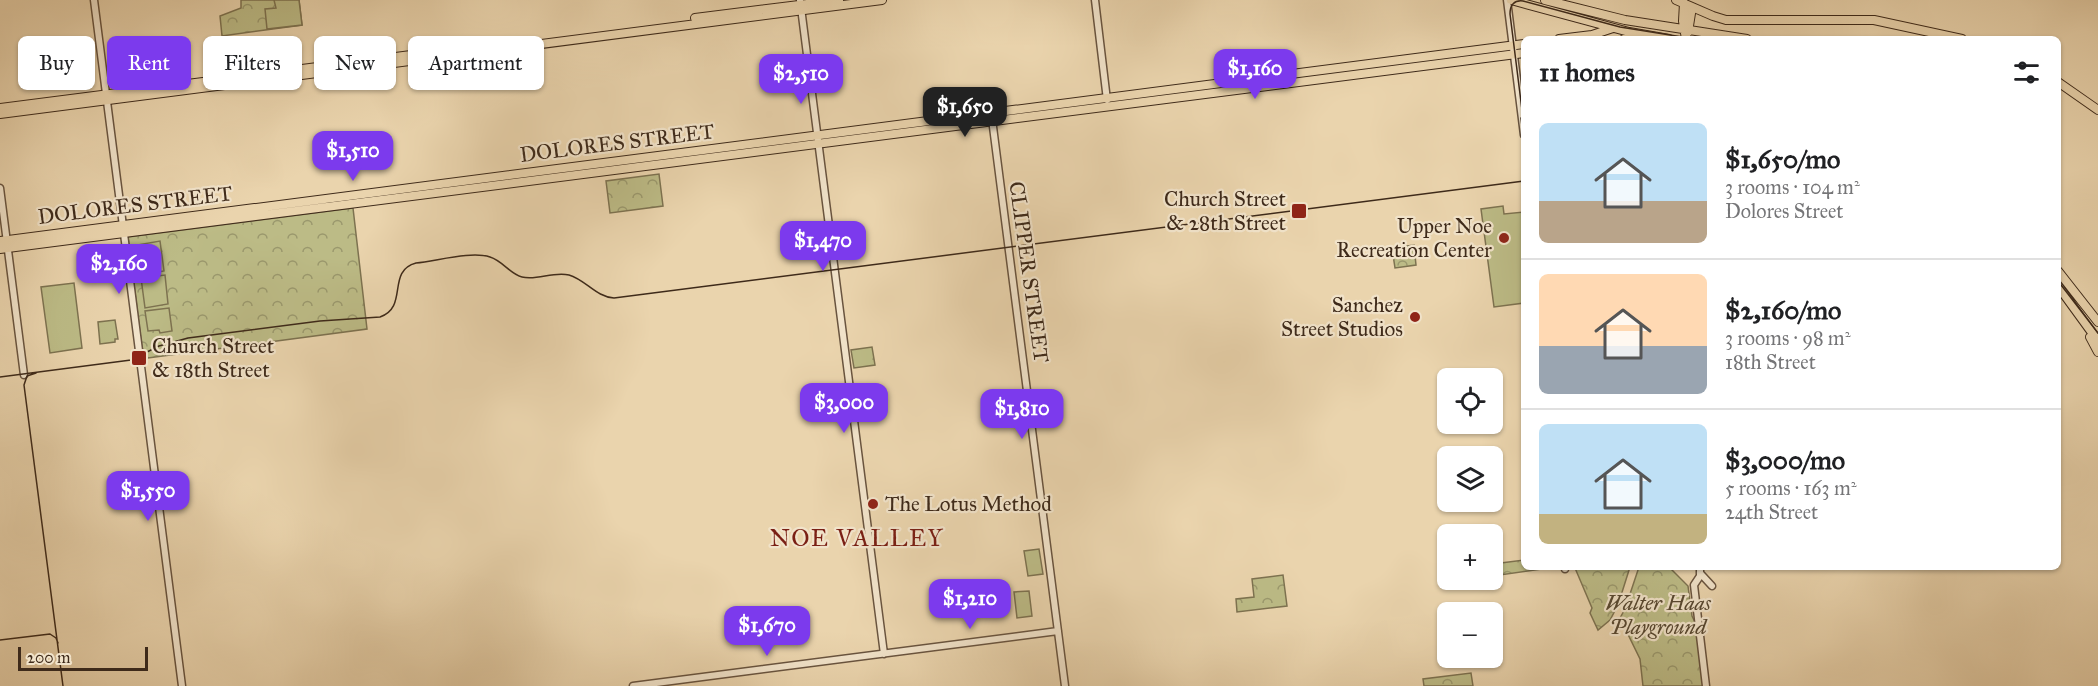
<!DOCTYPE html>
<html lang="en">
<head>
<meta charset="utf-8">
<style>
	body { margin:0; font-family:"IM FELL Great Primer",serif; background:#f2f2f2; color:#202124; height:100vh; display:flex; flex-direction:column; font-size:22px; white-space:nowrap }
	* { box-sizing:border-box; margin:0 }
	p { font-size:20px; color:#757577 }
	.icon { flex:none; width:33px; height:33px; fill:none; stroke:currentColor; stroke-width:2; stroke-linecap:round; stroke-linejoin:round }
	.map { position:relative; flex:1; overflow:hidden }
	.details { position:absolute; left:1521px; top:36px; width:540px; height:534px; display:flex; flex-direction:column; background:#fff; border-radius:9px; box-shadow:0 2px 4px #0004 }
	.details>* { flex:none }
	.guide { position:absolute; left:18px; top:36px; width:570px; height:54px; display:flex; gap:12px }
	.controls { position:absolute; left:1437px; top:368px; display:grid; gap:12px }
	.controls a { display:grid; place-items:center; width:66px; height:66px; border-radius:9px; background:#fff; box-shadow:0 2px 4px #0004; font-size:30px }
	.scale { position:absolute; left:18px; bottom:15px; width:130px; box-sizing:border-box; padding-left:6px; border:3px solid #3e2a1a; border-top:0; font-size:16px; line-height:21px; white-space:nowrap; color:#3e2a1a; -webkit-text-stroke:4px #f1e3ca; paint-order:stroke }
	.price { position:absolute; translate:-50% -51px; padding:0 14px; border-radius:12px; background:#7c3aed; color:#fff; font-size:20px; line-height:39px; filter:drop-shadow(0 2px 3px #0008) }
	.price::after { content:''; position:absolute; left:50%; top:36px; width:18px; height:14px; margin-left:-9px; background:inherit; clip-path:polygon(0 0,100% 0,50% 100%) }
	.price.selected { background:#222; color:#fff }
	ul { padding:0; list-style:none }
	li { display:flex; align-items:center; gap:18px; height:150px; padding:0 18px }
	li+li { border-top:2px solid #e0e0e0 }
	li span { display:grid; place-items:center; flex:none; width:168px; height:120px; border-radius:9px; color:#555 }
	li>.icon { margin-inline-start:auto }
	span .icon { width:72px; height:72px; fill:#fffc; stroke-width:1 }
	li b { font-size:26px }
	h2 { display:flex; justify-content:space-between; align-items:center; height:72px; padding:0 18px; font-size:26px }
	.pill { padding:0 21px; border-radius:9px; background:#fff; box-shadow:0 2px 4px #0004; font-size:21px; line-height:54px }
	.pill.selected { background:#7c3aed; color:#fff }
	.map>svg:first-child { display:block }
	.forest { fill:url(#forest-crowns); stroke:#7d7250; stroke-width:1.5 }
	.garden { fill:#bcbb86; stroke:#7d7250; stroke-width:1.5 }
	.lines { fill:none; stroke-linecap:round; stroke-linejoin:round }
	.minor-casing { stroke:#69543f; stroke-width:9 }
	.major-casing { stroke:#3e2a1a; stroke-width:10 }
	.minor { stroke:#f1e3ca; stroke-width:6 }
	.major { stroke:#ead4ad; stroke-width:8 }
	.tram { stroke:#3e2a1a; stroke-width:1.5 }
	.poi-dot { fill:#8f2418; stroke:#f1e3ca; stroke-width:2 }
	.labels { text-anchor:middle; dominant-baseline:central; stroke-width:4.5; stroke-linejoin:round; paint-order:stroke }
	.street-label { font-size:21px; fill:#3e2a1a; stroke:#f1e3ca }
	.poi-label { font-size:21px; fill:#3e2a1a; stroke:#f1e3ca; text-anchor:end }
	.park-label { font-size:21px; font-style:italic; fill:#574730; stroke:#f1e3ca }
	.quarter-label { font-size:24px; letter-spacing:1.5px; fill:#7a1f14; stroke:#f1e3ca }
</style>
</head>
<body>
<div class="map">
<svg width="2098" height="686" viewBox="0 0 2098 686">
	<defs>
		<pattern id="forest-crowns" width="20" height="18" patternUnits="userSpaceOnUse" patternTransform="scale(1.5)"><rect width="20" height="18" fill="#bcbb86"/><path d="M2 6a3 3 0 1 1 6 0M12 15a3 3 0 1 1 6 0" fill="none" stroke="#9a986d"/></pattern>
	</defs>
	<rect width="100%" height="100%" fill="#ead4ad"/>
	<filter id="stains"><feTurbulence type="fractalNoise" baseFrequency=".00333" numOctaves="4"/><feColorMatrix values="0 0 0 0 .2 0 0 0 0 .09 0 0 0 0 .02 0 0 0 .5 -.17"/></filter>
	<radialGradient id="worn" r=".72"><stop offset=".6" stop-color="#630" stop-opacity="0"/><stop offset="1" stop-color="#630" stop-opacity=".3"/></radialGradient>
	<path class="forest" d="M241 0H299L302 25 222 36 220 16 241 8Z
		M659 174 663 206 610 213 606 181Z
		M353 208 367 329 148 358 142 348 128 237Z
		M1414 245 1416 265 1395 268 1392 248Z
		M872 347 875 365 854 368 851 350Z
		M1524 560V567H1556L1493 576V564Z
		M1572 567H1630L1618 605 1610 620 1598 630 1590 613 1592 608 1575 568Z
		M1639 567H1669L1688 586 1692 616 1697 626 1704 686H1643L1640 659 1620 618 1625 609Z
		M1283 575 1287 606 1237 612 1236 599 1254 597 1252 579Z
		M1471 673 1473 686H1424L1423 679Z"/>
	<path class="garden" d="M274 0H299L302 25 267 29 265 9 276 8Z
		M1503 206 1504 214 1524 212V303L1494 307 1481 209Z
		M160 241 164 271 141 275 137 245Z
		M165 275 168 304 145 308 141 278Z
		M74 283 82 348 50 353 41 287Z
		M169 308 172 331 160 333 159 330 148 331 145 311Z
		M115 320 118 339H115V342L100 344 98 322Z
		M1039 549 1043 574 1028 576 1024 551Z
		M1029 591 1032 616 1017 618 1014 592Z"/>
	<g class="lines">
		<defs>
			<path id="minor" d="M94 0 182 686
				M800 0 884 654
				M1095 0 1107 100
				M1507 0 1524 135
				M992 119 1065 686
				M0 188 24 375
				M1565 567V569
				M1700 567V576L1694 585 1706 686
				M1700 573 1712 586
				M633 686 1058 631"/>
			<path id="major" d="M1511 0 1629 32 1669 39
				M1545 0 1625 20 1747 39
				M1676 0 1713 16 1726 20H1874L1962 39
				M1684 3 1683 21 1686 39
				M695 18 839 0
				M1688 32 1692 7
				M1559 39 1592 35 1613 28
				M1624 39 1640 36
				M302 69 489 45
				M2058 82 2098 110
				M0 108 242 77
				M0 114 882 0
				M0 241 1524 44
				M0 249 1524 53
				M2058 271 2098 322
				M2058 286 2098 341
				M2090 337 2098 352"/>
		</defs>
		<use href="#minor" class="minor-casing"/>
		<use href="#major" class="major-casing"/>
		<use href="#minor" class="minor"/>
		<use href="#major" class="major"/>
		<path class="tram" d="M1521 118 1524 143
			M1524 126 1510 14C1510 5 1514 0 1523 1L1620 27 1695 39
			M2058 281 2098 333
			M36 373 27 376 24 385 63 686
			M0 377 131 360 159 346 188 338 320 321 380 317C409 307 386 271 416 263 437 261 471 251 490 257 503 261 510 274 522 277 537 281 553 271 569 275 586 280 596 297 614 298L1524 181
			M0 640 50 634 56 638 58 643"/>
	</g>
	<g class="poi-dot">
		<rect x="1291" y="203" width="16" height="16" rx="3"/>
		<circle cx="1504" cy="238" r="6"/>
		<circle cx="1415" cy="317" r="6"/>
		<rect x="131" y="350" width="16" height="16" rx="3"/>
		<circle cx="873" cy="504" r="6"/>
	</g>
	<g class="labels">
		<g class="street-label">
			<text transform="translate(617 143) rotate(-7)">DOLORES STREET</text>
			<text transform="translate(135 205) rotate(-7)">DOLORES STREET</text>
			<text transform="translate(1029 272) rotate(82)">CLIPPER STREET</text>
		</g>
		<g class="poi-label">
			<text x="1286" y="199">Church Street<tspan x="1286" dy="24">&amp; 28th Street</tspan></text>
			<text x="1492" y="226">Upper Noe<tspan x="1492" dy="24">Recreation Center</tspan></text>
			<text x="1403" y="305">Sanchez<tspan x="1403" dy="24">Street Studios</tspan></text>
			<text x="152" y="346" text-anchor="start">Church Street<tspan x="152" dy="24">&amp; 18th Street</tspan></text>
			<text x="885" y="504" text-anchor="start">The Lotus Method</text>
		</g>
		<g class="park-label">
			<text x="1658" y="603">Walter Haas<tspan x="1658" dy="24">Playground</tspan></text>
		</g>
		<g class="quarter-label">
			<text x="857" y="538">NOE VALLEY</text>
		</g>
	</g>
	<rect width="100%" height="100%" filter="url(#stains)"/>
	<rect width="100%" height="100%" fill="url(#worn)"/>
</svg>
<div class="controls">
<a><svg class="icon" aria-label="locate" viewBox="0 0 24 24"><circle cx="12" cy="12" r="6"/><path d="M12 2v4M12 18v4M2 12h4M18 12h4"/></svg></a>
<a><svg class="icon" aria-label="layers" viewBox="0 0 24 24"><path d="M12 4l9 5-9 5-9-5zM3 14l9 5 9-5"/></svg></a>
<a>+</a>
<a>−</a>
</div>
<div class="scale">200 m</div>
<b class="price" style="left:1255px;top:100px">$1,160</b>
<b class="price" style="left:801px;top:105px">$2,510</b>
<b class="price selected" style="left:965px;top:138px">$1,650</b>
<b class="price" style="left:353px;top:182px">$1,510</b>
<b class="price" style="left:823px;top:272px">$1,470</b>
<b class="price" style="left:119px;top:295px">$2,160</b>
<b class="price" style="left:844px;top:434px">$3,000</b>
<b class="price" style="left:1022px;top:440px">$1,810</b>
<b class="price" style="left:148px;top:522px">$1,550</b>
<b class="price" style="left:970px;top:630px">$1,210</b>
<b class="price" style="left:767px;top:657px">$1,670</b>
<div class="guide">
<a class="pill">Buy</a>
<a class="pill selected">Rent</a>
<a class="pill">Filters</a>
<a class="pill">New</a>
<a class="pill">Apartment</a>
</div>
<section class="details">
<h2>11 homes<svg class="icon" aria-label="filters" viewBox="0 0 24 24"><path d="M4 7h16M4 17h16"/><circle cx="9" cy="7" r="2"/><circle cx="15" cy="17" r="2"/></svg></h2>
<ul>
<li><span style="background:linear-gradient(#bfe0f5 65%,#b9a48a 0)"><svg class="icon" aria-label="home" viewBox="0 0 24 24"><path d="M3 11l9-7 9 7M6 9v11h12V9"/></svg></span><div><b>$1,650/mo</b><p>3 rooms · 104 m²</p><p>Dolores Street</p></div></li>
<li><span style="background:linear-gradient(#ffd9b3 60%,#9aa5b1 0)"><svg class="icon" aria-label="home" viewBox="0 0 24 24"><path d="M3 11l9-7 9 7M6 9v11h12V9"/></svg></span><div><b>$2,160/mo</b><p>3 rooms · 98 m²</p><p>18th Street</p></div></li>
<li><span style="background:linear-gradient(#bfe0f5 75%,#c2b280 0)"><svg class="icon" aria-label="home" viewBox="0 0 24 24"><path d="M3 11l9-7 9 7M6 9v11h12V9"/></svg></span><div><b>$3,000/mo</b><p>5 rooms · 163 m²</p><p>24th Street</p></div></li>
</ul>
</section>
</div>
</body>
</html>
